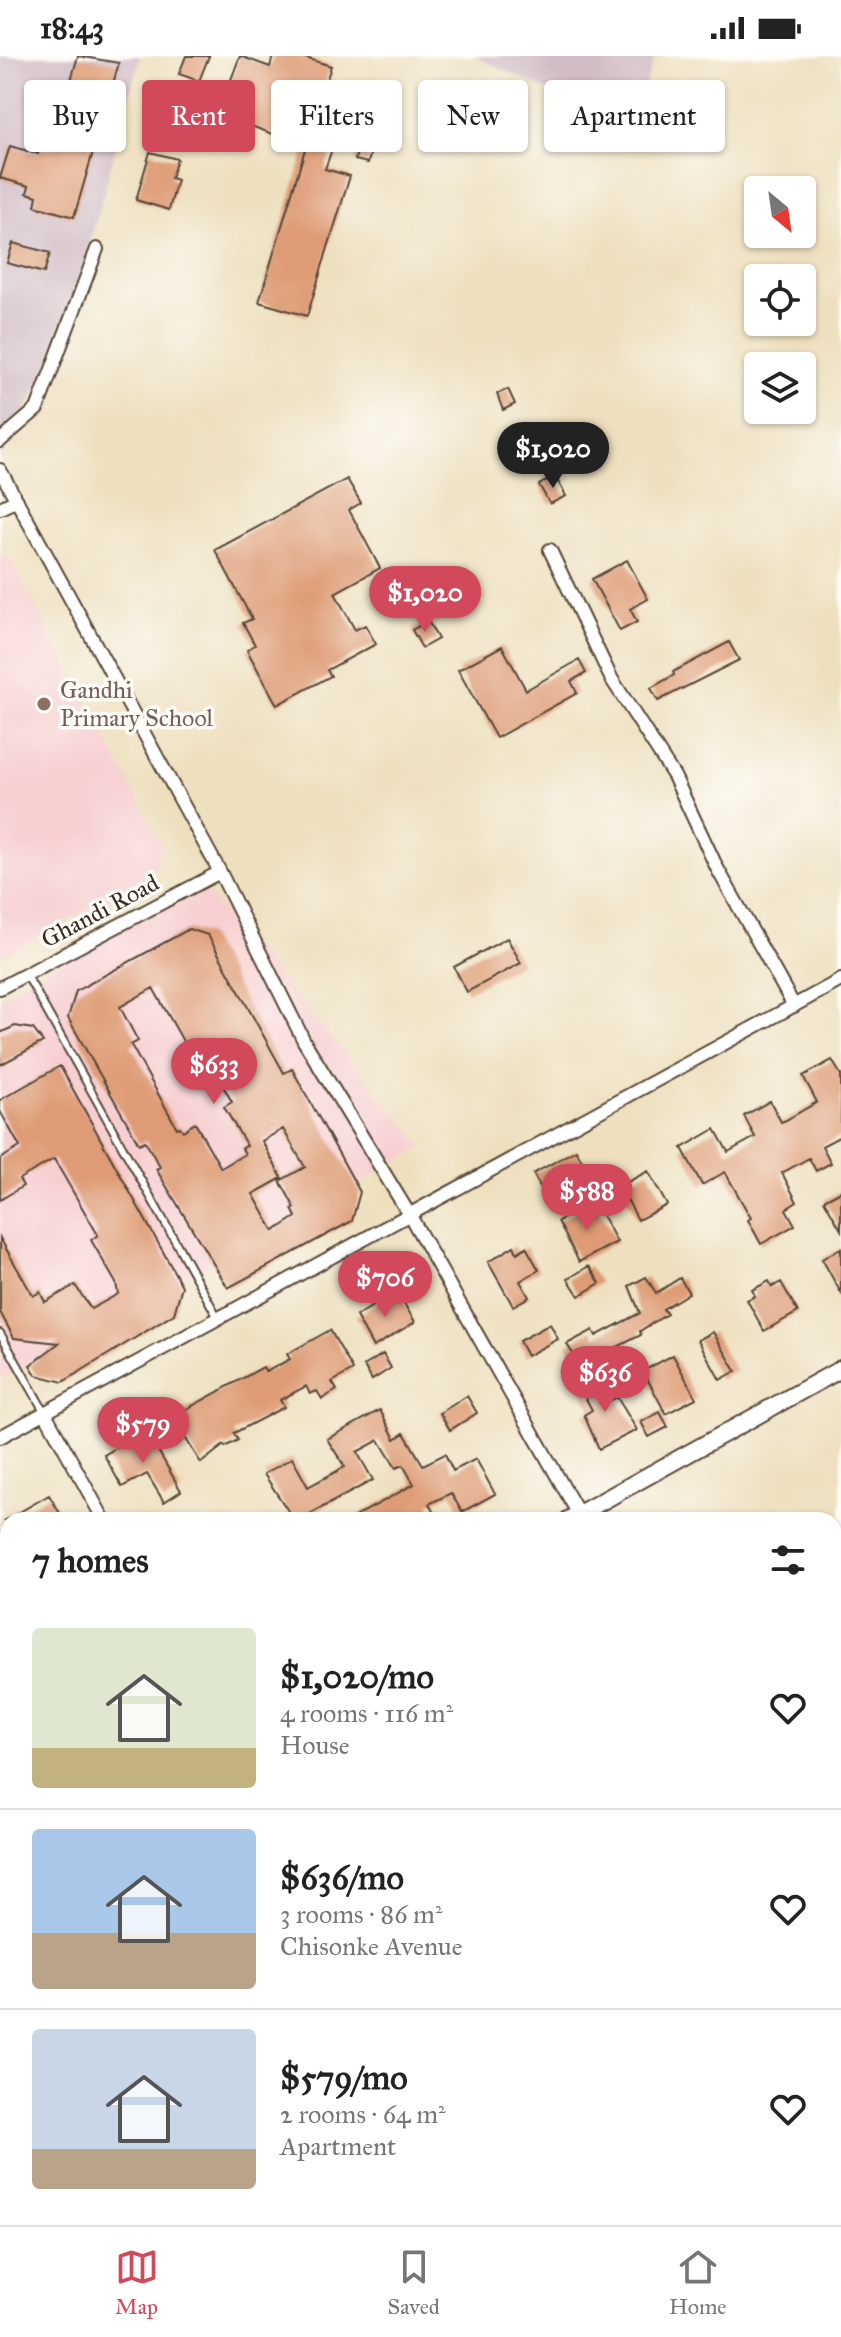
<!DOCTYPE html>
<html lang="en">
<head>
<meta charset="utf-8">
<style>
	body { margin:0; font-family:"IM FELL Great Primer",serif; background:#f2f2f2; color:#222; height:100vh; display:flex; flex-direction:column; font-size:30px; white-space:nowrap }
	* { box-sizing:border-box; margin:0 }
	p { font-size:26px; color:#767676 }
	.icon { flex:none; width:44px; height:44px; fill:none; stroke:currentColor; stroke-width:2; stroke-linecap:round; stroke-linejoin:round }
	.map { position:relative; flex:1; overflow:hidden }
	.panel { position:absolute; left:0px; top:1456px; width:842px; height:714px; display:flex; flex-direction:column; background:#fff; border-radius:24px 24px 0 0; box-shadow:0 2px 6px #0004 }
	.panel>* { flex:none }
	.hud { position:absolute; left:24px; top:24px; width:794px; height:72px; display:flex; gap:16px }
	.needle { width:52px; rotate:151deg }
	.controls { position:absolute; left:744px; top:120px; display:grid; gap:16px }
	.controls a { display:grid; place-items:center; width:72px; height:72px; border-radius:8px; background:#fff; box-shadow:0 2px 6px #0004; font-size:40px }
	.price { position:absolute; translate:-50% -68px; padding:0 18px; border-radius:28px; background:#d1495b; color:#fff; font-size:26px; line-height:52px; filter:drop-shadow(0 2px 4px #0008) }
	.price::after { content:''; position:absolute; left:50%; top:48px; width:24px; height:18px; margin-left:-12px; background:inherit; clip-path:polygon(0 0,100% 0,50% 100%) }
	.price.active { background:#222; color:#fff }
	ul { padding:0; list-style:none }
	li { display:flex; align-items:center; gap:24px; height:200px; padding:0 32px }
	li+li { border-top:2px solid #e0e0e0 }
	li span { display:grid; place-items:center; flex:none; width:224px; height:160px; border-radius:8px; color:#555 }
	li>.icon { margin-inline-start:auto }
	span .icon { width:96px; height:96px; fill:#fffc; stroke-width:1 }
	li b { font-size:34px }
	h2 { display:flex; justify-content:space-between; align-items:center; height:96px; padding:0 32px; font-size:34px }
	.pill { padding:0 28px; border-radius:8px; background:#fff; box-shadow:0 2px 6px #0004; font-size:28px; line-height:72px }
	.pill.active { background:#d1495b; color:#fff }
	.status { display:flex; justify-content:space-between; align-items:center; height:56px; padding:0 40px; background:#fff; direction:ltr }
	.status svg { height:22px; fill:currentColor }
	.tabs { display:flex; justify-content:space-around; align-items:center; height:112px; border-top:2px solid #e0e0e0; background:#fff; font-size:22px; color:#767676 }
	.tabs a { display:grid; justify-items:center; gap:4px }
	.tabs .active { color:#d1495b }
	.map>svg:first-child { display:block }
	.built { fill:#f7cfd1 }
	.industrial { fill:#d2bdc6 }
	.building { fill:#de9b75; fill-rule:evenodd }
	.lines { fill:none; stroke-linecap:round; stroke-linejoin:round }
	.service-casing { stroke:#564536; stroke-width:10 }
	.minor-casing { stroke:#564536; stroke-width:16 }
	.tertiary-casing { stroke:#564536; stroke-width:20 }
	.service { stroke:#fff; stroke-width:6 }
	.minor { stroke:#fff; stroke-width:12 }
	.tertiary { stroke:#fff; stroke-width:16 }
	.education-dot { fill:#8d6e63; stroke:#fdfcf7; stroke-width:3 }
	.labels { text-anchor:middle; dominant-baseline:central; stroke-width:7; stroke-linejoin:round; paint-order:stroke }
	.education-label { font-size:24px; fill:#785e54; stroke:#fdfcf7; text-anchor:start }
	.street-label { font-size:24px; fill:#3b2a1e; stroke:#fdfcf7 }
</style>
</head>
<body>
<div class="status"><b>18:43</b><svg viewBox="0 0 49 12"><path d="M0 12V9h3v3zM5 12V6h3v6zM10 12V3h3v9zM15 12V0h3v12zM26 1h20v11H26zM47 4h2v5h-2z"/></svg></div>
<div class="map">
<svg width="841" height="2169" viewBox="0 0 841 2169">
	<rect width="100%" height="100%" fill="#fdfcf7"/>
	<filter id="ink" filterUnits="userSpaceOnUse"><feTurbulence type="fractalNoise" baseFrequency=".0125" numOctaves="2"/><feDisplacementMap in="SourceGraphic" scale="16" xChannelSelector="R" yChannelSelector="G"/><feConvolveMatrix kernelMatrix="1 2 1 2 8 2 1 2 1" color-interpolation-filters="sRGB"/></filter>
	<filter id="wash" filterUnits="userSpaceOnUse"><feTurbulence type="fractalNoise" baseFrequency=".006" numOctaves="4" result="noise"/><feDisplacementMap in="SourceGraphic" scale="32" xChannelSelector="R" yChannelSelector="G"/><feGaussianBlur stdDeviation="1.8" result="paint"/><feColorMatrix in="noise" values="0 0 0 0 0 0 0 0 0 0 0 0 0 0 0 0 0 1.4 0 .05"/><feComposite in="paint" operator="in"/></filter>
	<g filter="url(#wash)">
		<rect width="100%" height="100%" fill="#eee0bf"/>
		<path class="built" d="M0 499 13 507 162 789 154 817 0 902Z
			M196 824 424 1091 0 1323V941Z"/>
		<path class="industrial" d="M0 0H140L62 293 39 328 0 403Z
			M474 0H655L630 73Z"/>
		<g id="blocks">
			<path class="building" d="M78 0 119 7 74 161 35 150 37 140 27 137 29 130 0 122 10 90 38 98 40 91 51 94Z
				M186 0H209L199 25 179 18Z
				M240 0 270 11 273 0H299L331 10 325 30 351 40 325 113 350 120 307 260 259 246 306 90 218 58Z
				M366 63 379 67 368 107 355 104Z
				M150 96 177 103 171 122 177 124 169 154 136 144Z
				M13 187 50 197 44 217 7 207Z
				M508 333 515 348 503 354 497 338Z
				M555 420 566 440 550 448 539 429Z
				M347 423 361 447 349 454 380 512 335 537 355 574 365 569 376 588 327 614 331 620 277 649 247 594 255 589 243 567 252 563 215 494Z
				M627 504 648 543 630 553 637 566 620 575 592 523Z
				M428 565 438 583 422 592 412 574Z
				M729 586 739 604 658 645 651 632 674 619 673 616Z
				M502 590 526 634 579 604 586 617 571 625 577 637 496 682 458 614Z
				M189 873 208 879 284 1017 292 1013 360 1136 352 1165 228 1232 156 1113 160 1111 145 1085 139 1088 68 962 76 935ZM153 932 188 994 199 988 232 1046 224 1051 247 1090 242 1092 245 1098 221 1112 195 1067 183 1075 180 1071 177 1072 131 989 138 985 120 951ZM283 1073 305 1111 280 1125 295 1152 292 1153 296 1161 274 1175 253 1138 282 1122 262 1085Z
				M507 882 521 907 467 936 454 911Z
				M15 970 33 973 43 986 0 1009V977Z
				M832 1004 841 1019V1080L822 1090 831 1107 816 1115 809 1102 782 1117 797 1146 786 1153 795 1169 761 1188 748 1164 751 1162 725 1116 702 1129 682 1092 715 1073 728 1096 755 1081 744 1060 770 1045 781 1066 786 1064 817 1046 803 1020Z
				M60 1010 182 1230 174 1258 63 1326 36 1319 30 1309 59 1287 14 1282 0 1256V1182L33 1240 40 1236 45 1246 75 1229 91 1253 118 1238 116 1227 91 1184 98 1179 54 1103 19 1123 23 1130 0 1144V1103L20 1091 0 1055V1044Z
				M576 1094 585 1110 542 1134 533 1118Z
				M648 1115 667 1149 638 1164 620 1130Z
				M841 1135V1174L824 1144Z
				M595 1146 617 1186 579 1206 558 1165Z
				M514 1190 517 1197 526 1191 539 1214 520 1225 529 1241 513 1250 488 1206Z
				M841 1192V1237L822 1203Z
				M589 1210 600 1227 579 1240 568 1223Z
				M646 1221 656 1237 680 1222 689 1237 663 1253 667 1258 640 1275 641 1279 580 1310 567 1288 593 1274 596 1280 640 1257 629 1230Z
				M769 1225 772 1231 781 1226 798 1256 764 1275 747 1244 755 1240 752 1234Z
				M397 1236 415 1266 373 1291 356 1260Z
				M550 1268 558 1283 527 1300 519 1285Z
				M330 1274 353 1314 332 1326 337 1334 322 1343 317 1335 310 1338 306 1330 280 1344 284 1351 234 1377 238 1384 225 1391 224 1389 201 1407 172 1361 263 1311 266 1316 290 1303 287 1298Z
				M713 1276 736 1315 720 1324 698 1284Z
				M383 1298 391 1312 372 1324 364 1310Z
				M673 1299 696 1342 666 1358 643 1315Z
				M597 1318 611 1344 617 1341 637 1374 599 1393 584 1359 592 1354 578 1328Z
				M467 1340 477 1357 450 1374 440 1357Z
				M380 1354 395 1383 404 1377 423 1409 445 1398 453 1415 476 1403 495 1438 462 1456 451 1437 429 1448 438 1464H349L414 1428 403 1409 396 1412 379 1384 357 1396 373 1424 310 1458 313 1464H294L264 1418 292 1402 308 1431 345 1411 327 1383Z
				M660 1356 668 1371 649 1381 641 1366Z
				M147 1375 181 1435 164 1446 147 1418 122 1431 104 1399Z
				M49 1439 64 1464H6Z"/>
		</g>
	</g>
	<g filter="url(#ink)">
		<use href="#blocks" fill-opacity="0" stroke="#564536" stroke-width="2"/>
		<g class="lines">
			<defs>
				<path id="service" d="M26 918 217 1260
					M0 1277 45 1357"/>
				<path id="minor" d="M0 385 37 353 97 193
					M0 414 220 816 304 985 409 1158 582 1464
					M0 452 17 444
					M550 494 611 622 674 720 717 812 794 950
					M0 932 220 816
					M45 1357 104 1464
					M0 1381 841 924
					M0 1911 8 1891
					M834 1919 841 1934
					M0 1932 8 1930
					M834 2046 841 2043
					M834 2151 841 2147
					M502 2169 515 2162
					M801 2169 814 2162"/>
				<path id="tertiary" d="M568 1464 841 1313
					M0 1780 8 1776"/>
			</defs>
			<use href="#service" class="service-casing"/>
			<use href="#minor" class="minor-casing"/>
			<use href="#tertiary" class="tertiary-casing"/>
			<use href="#service" class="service"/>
			<use href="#minor" class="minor"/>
			<use href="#tertiary" class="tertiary"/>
		</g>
	</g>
	<circle class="education-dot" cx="44" cy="648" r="8"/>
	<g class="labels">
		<g class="education-label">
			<text x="60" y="634">Gandhi<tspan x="60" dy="28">Primary School</tspan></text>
		</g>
		<g class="street-label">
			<text transform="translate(100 855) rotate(-28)">Ghandi Road</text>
		</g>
	</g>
</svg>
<div class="controls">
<a><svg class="needle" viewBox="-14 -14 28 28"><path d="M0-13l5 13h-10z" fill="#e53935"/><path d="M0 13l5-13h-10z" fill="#767676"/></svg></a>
<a><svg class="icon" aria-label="locate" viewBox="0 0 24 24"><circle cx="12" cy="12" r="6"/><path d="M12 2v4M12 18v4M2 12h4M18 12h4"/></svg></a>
<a><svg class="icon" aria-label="layers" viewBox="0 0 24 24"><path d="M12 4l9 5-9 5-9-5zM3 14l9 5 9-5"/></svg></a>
</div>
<b class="price active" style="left:553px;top:434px">$1,020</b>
<b class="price" style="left:425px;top:578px">$1,020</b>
<b class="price" style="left:214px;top:1050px">$633</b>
<b class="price" style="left:587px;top:1176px">$588</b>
<b class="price" style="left:385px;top:1263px">$706</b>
<b class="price" style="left:605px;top:1358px">$636</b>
<b class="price" style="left:143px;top:1409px">$579</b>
<div class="hud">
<a class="pill">Buy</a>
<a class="pill active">Rent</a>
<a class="pill">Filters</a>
<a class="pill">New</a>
<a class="pill">Apartment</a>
</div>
<section class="panel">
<h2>7 homes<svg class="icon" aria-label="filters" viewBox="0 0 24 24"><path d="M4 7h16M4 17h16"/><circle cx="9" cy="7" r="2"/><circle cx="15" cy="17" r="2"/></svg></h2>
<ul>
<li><span style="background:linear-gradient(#dfe7d0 75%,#c2b280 0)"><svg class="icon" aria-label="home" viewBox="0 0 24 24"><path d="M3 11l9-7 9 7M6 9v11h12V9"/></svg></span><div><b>$1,020/mo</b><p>4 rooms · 116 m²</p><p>House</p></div><svg class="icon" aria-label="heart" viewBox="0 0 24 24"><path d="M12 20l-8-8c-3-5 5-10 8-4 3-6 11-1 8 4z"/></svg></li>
<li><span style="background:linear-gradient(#a9c7e8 65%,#b9a48a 0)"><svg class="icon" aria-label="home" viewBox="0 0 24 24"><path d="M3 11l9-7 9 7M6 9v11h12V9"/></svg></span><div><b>$636/mo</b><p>3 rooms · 86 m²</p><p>Chisonke Avenue</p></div><svg class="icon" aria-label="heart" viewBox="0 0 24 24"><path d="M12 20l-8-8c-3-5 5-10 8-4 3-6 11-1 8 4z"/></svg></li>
<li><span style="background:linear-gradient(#c9d6e8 75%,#b9a48a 0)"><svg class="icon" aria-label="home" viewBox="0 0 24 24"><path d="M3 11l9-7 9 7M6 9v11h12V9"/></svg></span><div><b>$579/mo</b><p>2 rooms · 64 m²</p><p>Apartment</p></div><svg class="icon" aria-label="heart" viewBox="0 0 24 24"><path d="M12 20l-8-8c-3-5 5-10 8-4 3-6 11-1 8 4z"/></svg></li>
</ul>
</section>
</div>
<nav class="tabs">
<a class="active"><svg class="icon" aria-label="map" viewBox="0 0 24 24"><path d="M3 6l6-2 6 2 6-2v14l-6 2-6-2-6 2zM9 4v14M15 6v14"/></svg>Map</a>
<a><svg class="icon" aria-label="saved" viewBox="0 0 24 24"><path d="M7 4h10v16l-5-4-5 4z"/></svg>Saved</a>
<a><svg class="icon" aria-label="home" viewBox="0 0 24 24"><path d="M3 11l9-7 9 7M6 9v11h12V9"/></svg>Home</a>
</nav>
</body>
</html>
